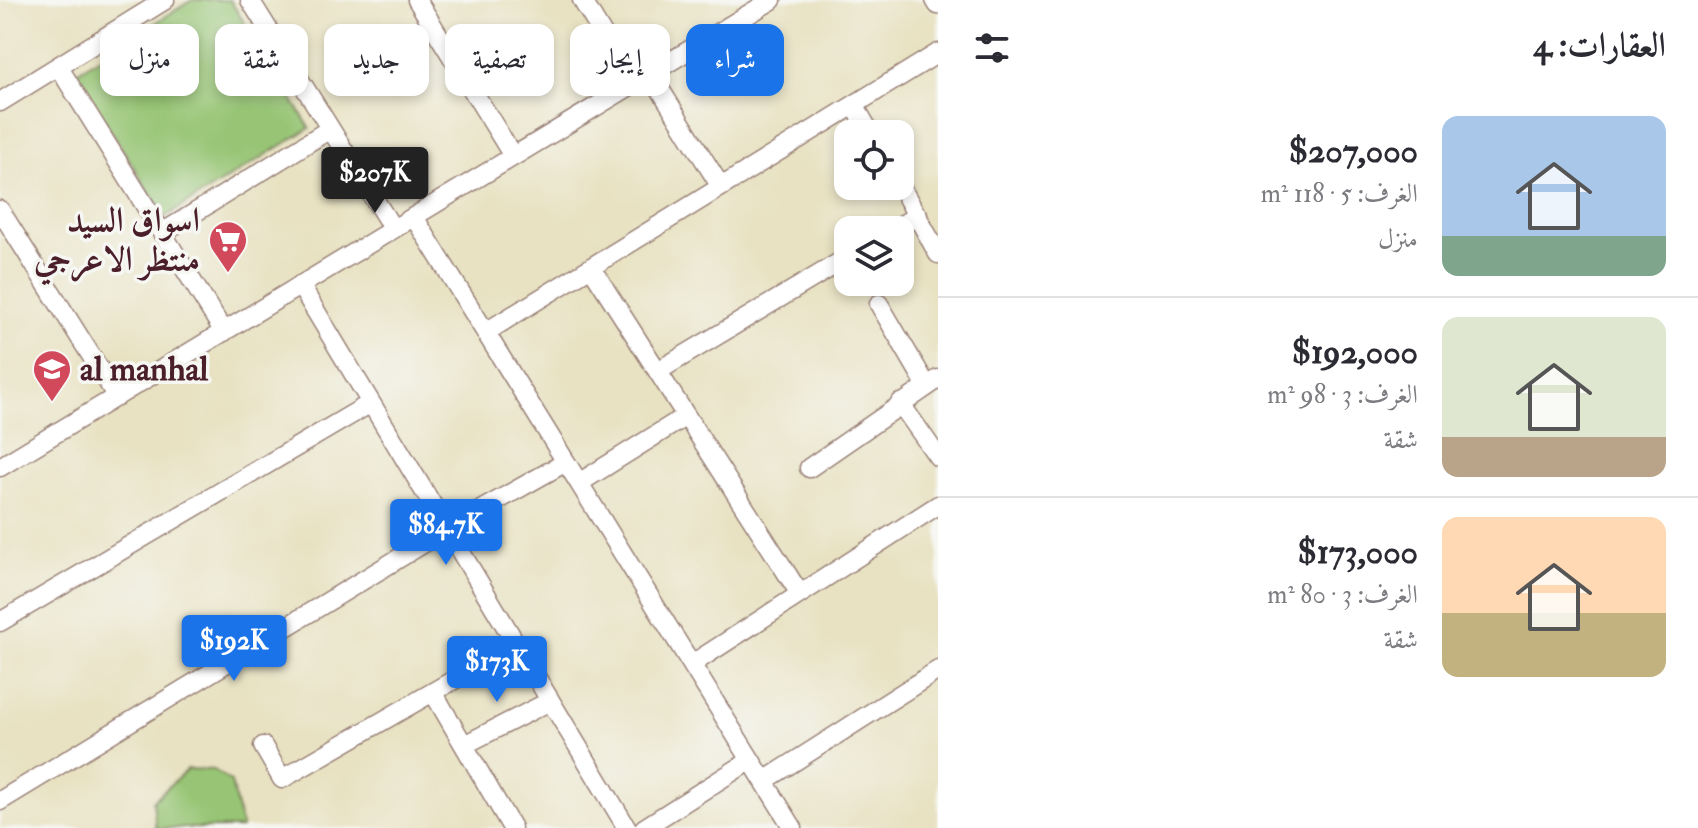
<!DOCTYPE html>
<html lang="ar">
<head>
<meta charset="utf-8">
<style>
	body { margin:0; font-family:"IM FELL Double Pica",Amiri,serif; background:#f7f7f7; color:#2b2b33; direction:rtl; height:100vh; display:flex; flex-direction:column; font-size:30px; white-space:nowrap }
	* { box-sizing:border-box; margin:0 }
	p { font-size:26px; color:#7c7c81 }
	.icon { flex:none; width:44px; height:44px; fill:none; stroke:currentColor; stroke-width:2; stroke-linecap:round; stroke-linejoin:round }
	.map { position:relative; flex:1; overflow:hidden; direction:ltr }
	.panel { display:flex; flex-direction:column; background:#fff; width:760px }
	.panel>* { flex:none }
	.banner { position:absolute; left:24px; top:24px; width:760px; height:72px; direction:rtl; display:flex; gap:16px }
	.fabs { position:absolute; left:834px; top:120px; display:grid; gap:16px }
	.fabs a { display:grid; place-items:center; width:80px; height:80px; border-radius:16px; background:#fff; box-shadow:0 4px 12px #0003; font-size:40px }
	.price { position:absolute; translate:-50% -68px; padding:0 18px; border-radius:8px; background:#1a73e8; color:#fff; font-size:26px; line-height:52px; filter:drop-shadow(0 2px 4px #0008) }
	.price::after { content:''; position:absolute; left:50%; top:48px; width:24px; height:18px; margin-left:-12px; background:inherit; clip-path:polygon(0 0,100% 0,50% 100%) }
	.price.current { background:#222; color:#fff }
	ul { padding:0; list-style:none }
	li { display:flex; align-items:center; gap:24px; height:200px; padding:0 32px }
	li+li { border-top:2px solid #e1e1e2 }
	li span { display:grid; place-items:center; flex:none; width:224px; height:160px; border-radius:16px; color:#555 }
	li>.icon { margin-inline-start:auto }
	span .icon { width:96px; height:96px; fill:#fffc; stroke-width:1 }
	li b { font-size:34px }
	h2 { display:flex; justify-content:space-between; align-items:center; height:96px; padding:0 32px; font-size:34px }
	.tag { padding:0 28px; border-radius:16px; background:#fff; box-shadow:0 4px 12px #0003; font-size:28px; line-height:72px }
	.tag.current { background:#1a73e8; color:#fff }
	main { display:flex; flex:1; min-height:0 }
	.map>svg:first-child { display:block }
	.green { fill:#97c574; stroke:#707250; stroke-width:2 }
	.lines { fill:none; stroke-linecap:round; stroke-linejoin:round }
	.minor-casing { stroke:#998076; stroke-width:21 }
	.minor { stroke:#fff; stroke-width:18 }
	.labels { text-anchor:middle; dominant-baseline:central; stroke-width:7; stroke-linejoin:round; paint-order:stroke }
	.poi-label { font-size:34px; font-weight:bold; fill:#4a1f2b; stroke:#f6f6f2; text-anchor:end }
</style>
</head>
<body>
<main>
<section class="panel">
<h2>العقارات: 4<svg class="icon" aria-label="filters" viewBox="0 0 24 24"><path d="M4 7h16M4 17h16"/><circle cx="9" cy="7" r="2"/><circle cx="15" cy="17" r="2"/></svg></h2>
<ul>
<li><span style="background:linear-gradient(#a9c7e8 75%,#7fa58c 0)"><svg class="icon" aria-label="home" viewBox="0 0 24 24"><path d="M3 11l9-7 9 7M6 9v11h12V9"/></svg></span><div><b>$207,000</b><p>الغرف: 5 · 118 m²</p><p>منزل</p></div></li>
<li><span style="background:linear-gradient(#dfe7d0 75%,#b9a48a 0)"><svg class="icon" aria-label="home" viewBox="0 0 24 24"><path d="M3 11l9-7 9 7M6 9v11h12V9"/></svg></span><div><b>$192,000</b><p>الغرف: 3 · 98 m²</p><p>شقة</p></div></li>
<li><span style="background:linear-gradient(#ffd9b3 60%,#c2b280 0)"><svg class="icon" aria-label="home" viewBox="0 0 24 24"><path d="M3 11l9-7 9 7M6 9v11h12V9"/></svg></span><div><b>$173,000</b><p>الغرف: 3 · 80 m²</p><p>شقة</p></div></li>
</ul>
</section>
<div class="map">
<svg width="938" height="828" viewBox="0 0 938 828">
	<rect width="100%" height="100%" fill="#f6f6f2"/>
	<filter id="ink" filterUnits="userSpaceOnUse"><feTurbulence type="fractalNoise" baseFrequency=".0125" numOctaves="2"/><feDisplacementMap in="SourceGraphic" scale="16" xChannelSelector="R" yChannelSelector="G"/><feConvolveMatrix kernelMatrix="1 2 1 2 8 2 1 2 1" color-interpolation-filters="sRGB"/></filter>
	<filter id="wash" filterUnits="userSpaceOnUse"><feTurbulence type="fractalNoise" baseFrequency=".006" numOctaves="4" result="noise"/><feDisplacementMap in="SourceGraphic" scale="32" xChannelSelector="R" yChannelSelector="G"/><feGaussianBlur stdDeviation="1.8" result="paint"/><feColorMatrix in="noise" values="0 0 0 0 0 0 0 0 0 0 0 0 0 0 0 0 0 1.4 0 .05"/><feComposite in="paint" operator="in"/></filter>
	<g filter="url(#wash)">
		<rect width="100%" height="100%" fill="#e8e2c2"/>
		<path class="green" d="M192 0H230L310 128 165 217 75 73Z
			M188 769 214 770 231 782 242 828H156L153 801Z"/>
	</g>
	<g filter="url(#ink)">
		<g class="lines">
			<defs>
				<path id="minor" d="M250 0 393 229
					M417 0 513 156
					M582 0 633 84
					M935 0 938 5
					M58 66 224 332
					M650 73 721 187
					M0 102 165 0
					M854 105 871 134
					M900 185 938 254
					M0 210 117 397
					M414 217 793 828
					M893 230 918 215
					M162 233 330 129
					M591 267 800 594
					M300 285 627 828
					M879 304 927 386
					M486 332 938 53
					M658 371 848 257
					M900 403 938 457
					M0 467 772 0
					M809 468 938 379
					M579 483 686 416
					M0 622 371 403
					M692 664 938 505
					M433 692 512 828
					M464 745 550 701
					M263 746 282 779 516 644
					M764 781 938 670
					M0 801 447 529 566 462
					M644 828 751 760"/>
			</defs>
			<use href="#minor" class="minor-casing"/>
			<use href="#minor" class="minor"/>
		</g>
	</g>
	<defs>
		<symbol id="supermarket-pin" viewBox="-11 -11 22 30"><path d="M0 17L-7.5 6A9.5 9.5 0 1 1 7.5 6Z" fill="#d1495b" stroke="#f6f6f2"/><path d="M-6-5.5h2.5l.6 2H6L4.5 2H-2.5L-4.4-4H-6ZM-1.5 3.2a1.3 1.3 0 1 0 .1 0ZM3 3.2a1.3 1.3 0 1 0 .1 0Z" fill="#fff"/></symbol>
		<symbol id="school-pin" viewBox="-11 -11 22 30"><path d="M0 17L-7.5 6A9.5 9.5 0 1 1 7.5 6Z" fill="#d1495b" stroke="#f6f6f2"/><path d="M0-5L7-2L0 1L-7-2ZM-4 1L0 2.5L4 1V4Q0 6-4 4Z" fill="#fff"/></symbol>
	</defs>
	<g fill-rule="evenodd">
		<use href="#supermarket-pin" x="206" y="218" width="44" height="60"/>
		<use href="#school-pin" x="30" y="347" width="44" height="60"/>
	</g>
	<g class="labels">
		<g class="poi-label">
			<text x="200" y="220">اسواق السيد<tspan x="200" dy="39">منتظر الاعرجي</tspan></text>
			<text x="80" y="369" text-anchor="start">al manhal</text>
		</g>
	</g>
</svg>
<div class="fabs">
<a><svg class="icon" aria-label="locate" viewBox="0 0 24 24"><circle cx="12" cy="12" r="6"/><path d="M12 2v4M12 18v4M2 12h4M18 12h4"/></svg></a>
<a><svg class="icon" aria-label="layers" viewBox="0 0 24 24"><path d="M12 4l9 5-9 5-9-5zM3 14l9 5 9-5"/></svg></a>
</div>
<b class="price current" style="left:375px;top:215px">$207K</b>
<b class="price" style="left:446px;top:567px">$84.7K</b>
<b class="price" style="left:234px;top:683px">$192K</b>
<b class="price" style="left:497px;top:704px">$173K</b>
<div class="banner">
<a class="tag current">شراء</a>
<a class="tag">إيجار</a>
<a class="tag">تصفية</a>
<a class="tag">جديد</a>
<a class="tag">شقة</a>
<a class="tag">منزل</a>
</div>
</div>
</main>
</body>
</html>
